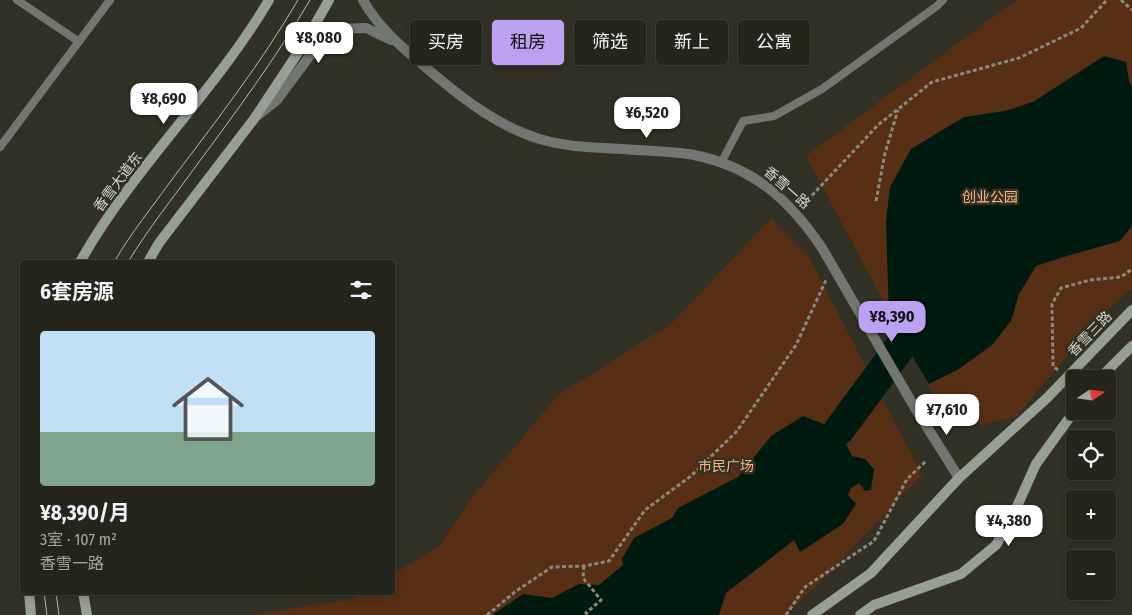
<!DOCTYPE html>
<html lang="zh">
<head>
<meta charset="utf-8">
<style>
	body { margin:0; font-family:"Fira Sans Condensed","Noto Sans SC",sans-serif; background:#2d2d25; color:#f1f3f6; height:100vh; display:flex; flex-direction:column; font-size:19px; white-space:nowrap }
	* { box-sizing:border-box; margin:0 }
	p { font-size:16px; color:#a3a5a3 }
	.icon { flex:none; width:28px; height:28px; fill:none; stroke:currentColor; stroke-width:2; stroke-linecap:round; stroke-linejoin:round }
	.map { position:relative; flex:1; overflow:hidden }
	.drawer { position:absolute; left:20px; top:260px; width:375px; height:335px; display:flex; flex-direction:column; background:#25251c; border-radius:5px; box-shadow:0 2px 8px #0003,0 0 0 1px #42423b }
	.drawer>* { flex:none }
	.guide { position:absolute; left:410px; top:20px; width:475px; height:45px; display:flex; gap:10px }
	.needle { width:32px; rotate:77deg }
	.buttons { position:absolute; left:1066px; top:370px; display:grid; gap:10px }
	.buttons a { display:grid; place-items:center; width:50px; height:50px; border-radius:5px; background:#25251c; box-shadow:0 2px 8px #0003,0 0 0 1px #42423b; font-size:25px }
	.price { position:absolute; translate:-50% -42px; padding:0 11px; border-radius:10px; background:#fff; color:#222; font-size:16px; line-height:32px; filter:drop-shadow(0 1px 2px #0008) }
	.price::after { content:''; position:absolute; left:50%; top:30px; width:15px; height:11px; margin-left:-8px; background:inherit; clip-path:polygon(0 0,100% 0,50% 100%) }
	.price.current { background:#bca0f2; color:#111 }
	ul { padding:0; list-style:none }
	li { display:grid; align-content:center; gap:10px; height:265px; padding:0 20px }
	li span { display:grid; place-items:center; height:155px; border-radius:5px; color:#555 }
	li>.icon { margin-inline-start:auto }
	span .icon { width:90px; height:90px; fill:#fffc; stroke-width:1 }
	li b { font-size:21px }
	h2 { display:flex; justify-content:space-between; align-items:center; height:60px; padding:0 20px; font-size:21px }
	.chip { padding:0 18px; border-radius:5px; background:#25251c; box-shadow:0 2px 8px #0003,0 0 0 1px #42423b; font-size:18px; line-height:45px }
	.chip.current { background:#bca0f2; color:#111 }
	.map>svg:first-child { display:block }
	.green { fill:#572f14 }
	.water { fill:#001a10 }
	.lines { fill:none; stroke-linecap:round; stroke-linejoin:round }
	.river { stroke:#001a10; stroke-width:31 }
	.path { stroke:#88887f; stroke-width:3; stroke-dasharray:4 2.5; stroke-linecap:butt }
	.lane { stroke:#727671; stroke-width:8 }
	.street { stroke:#727671; stroke-width:10 }
	.secondary { stroke:#979e95; stroke-width:10 }
	.tram { stroke:#b7b7af; stroke-width:1 }
	.labels { text-anchor:middle; dominant-baseline:central; stroke-width:5; stroke-linejoin:round; paint-order:stroke }
	.street-label { font-size:14px; fill:#d5d5ce; stroke:#313125 }
	.park-label { font-size:14px; fill:#ffb182; stroke:#313125 }
</style>
</head>
<body>
<div class="map">
<svg width="1132" height="615" viewBox="0 0 1132 615">
	<rect width="100%" height="100%" fill="#313125"/>
	<path class="green" d="M1016 0H1132V289L1102 314 1017 416 980 425 939 405 806 156Z
		M771 218 808 255 922 475 816 587 785 615H251L352 599 362 593 392 592 393 574 439 546 470 500 558 395 672 323Z"/>
	<path class="water" d="M1104 56 1126 62 1129 81 1132 87V226L1120 241 1067 256 1036 266 1019 294 1011 321 992 345 959 369 929 384 889 318 886 222 890 187 911 149 964 117 1005 111 1033 102Z
		M803 416 839 430 852 456 865 459 874 469 871 490 865 491 859 483 851 488 848 495 856 504 843 524 800 552 794 540 726 593 719 615H492L523 594 552 598 579 584 599 585 623 565 622 559 634 538 672 518 678 508 738 477 771 436Z"/>
	<g class="lines">
		<path class="river" d="M839 430 904 342"/>
		<path class="path" d="M1121 0 1132 10
			M876 201 885 153 898 110
			M803 205 878 125 932 82 1019 58 1081 28 1107 0
			M1058 370 1053 366 1052 304 1061 288 1090 280 1121 277 1132 269
			M584 566 583 578 601 600 586 613 588 615
			M487 615 516 591 552 567 584 566 609 561 645 510 691 476 737 431 796 345 826 280
			M786 615 805 587 874 541 907 479 926 461"/>
		<path class="lane" d="M17 0 78 41
			M0 147 110 0
			M721 163 743 121 774 116 822 89 937 6 943 0"/>
		<path class="street" d="M363 0C379 29 405 50 430 71 464 100 503 130 547 141 571 147 597 148 622 149 646 151 671 151 694 155 753 167 789 199 822 248L915 408 959 478
			M258 115 277 100 323 38 335 29 366 28 391 40"/>
		<path class="secondary" d="M80 262C133 168 214 93 269 0
			M148 262 159 243 254 119 305 42 329 0
			M1099 379 1132 346
			M29 592 31 615
			M83 592 87 615
			M812 615 871 573 959 478 1047 398 1132 310
			M860 615 874 605 961 574 996 545 1014 513 1036 464 1075 410"/>
		<path class="tram" d="M114 262C131 233 153 206 173 178 217 120 261 63 298 0
			M128 262C148 229 173 198 196 166 236 112 276 58 310 0
			M44 592 47 615
			M56 592 59 615"/>
	</g>
	<g class="labels">
		<g class="street-label">
			<text transform="translate(118 182) rotate(-53)">香雪大道东</text>
			<text transform="translate(787 188) rotate(41)">香雪一路</text>
			<text transform="translate(1090 334) rotate(-46)">香雪三路</text>
		</g>
		<g class="park-label">
			<text x="990" y="197">创业公园</text>
			<text x="726" y="466">市民广场</text>
		</g>
	</g>
</svg>
<div class="buttons">
<a><svg class="needle" viewBox="-14 -14 28 28"><path d="M0-13l5 13h-10z" fill="#e53935"/><path d="M0 13l5-13h-10z" fill="#a3a5a3"/></svg></a>
<a><svg class="icon" aria-label="locate" viewBox="0 0 24 24"><circle cx="12" cy="12" r="6"/><path d="M12 2v4M12 18v4M2 12h4M18 12h4"/></svg></a>
<a>+</a>
<a>−</a>
</div>
<b class="price" style="left:319px;top:64px">¥8,080</b>
<b class="price" style="left:164px;top:125px">¥8,690</b>
<b class="price" style="left:647px;top:139px">¥6,520</b>
<b class="price current" style="left:892px;top:343px">¥8,390</b>
<b class="price" style="left:947px;top:436px">¥7,610</b>
<b class="price" style="left:1009px;top:547px">¥4,380</b>
<div class="guide">
<a class="chip">买房</a>
<a class="chip current">租房</a>
<a class="chip">筛选</a>
<a class="chip">新上</a>
<a class="chip">公寓</a>
</div>
<section class="drawer">
<h2>6套房源<svg class="icon" aria-label="filters" viewBox="0 0 24 24"><path d="M4 7h16M4 17h16"/><circle cx="9" cy="7" r="2"/><circle cx="15" cy="17" r="2"/></svg></h2>
<ul>
<li><span style="background:linear-gradient(#bfe0f5 65%,#7fa58c 0)"><svg class="icon" aria-label="home" viewBox="0 0 24 24"><path d="M3 11l9-7 9 7M6 9v11h12V9"/></svg></span><div><b>¥8,390/月</b><p>3室 · 107 m²</p><p>香雪一路</p></div></li>
</ul>
</section>
</div>
</body>
</html>
